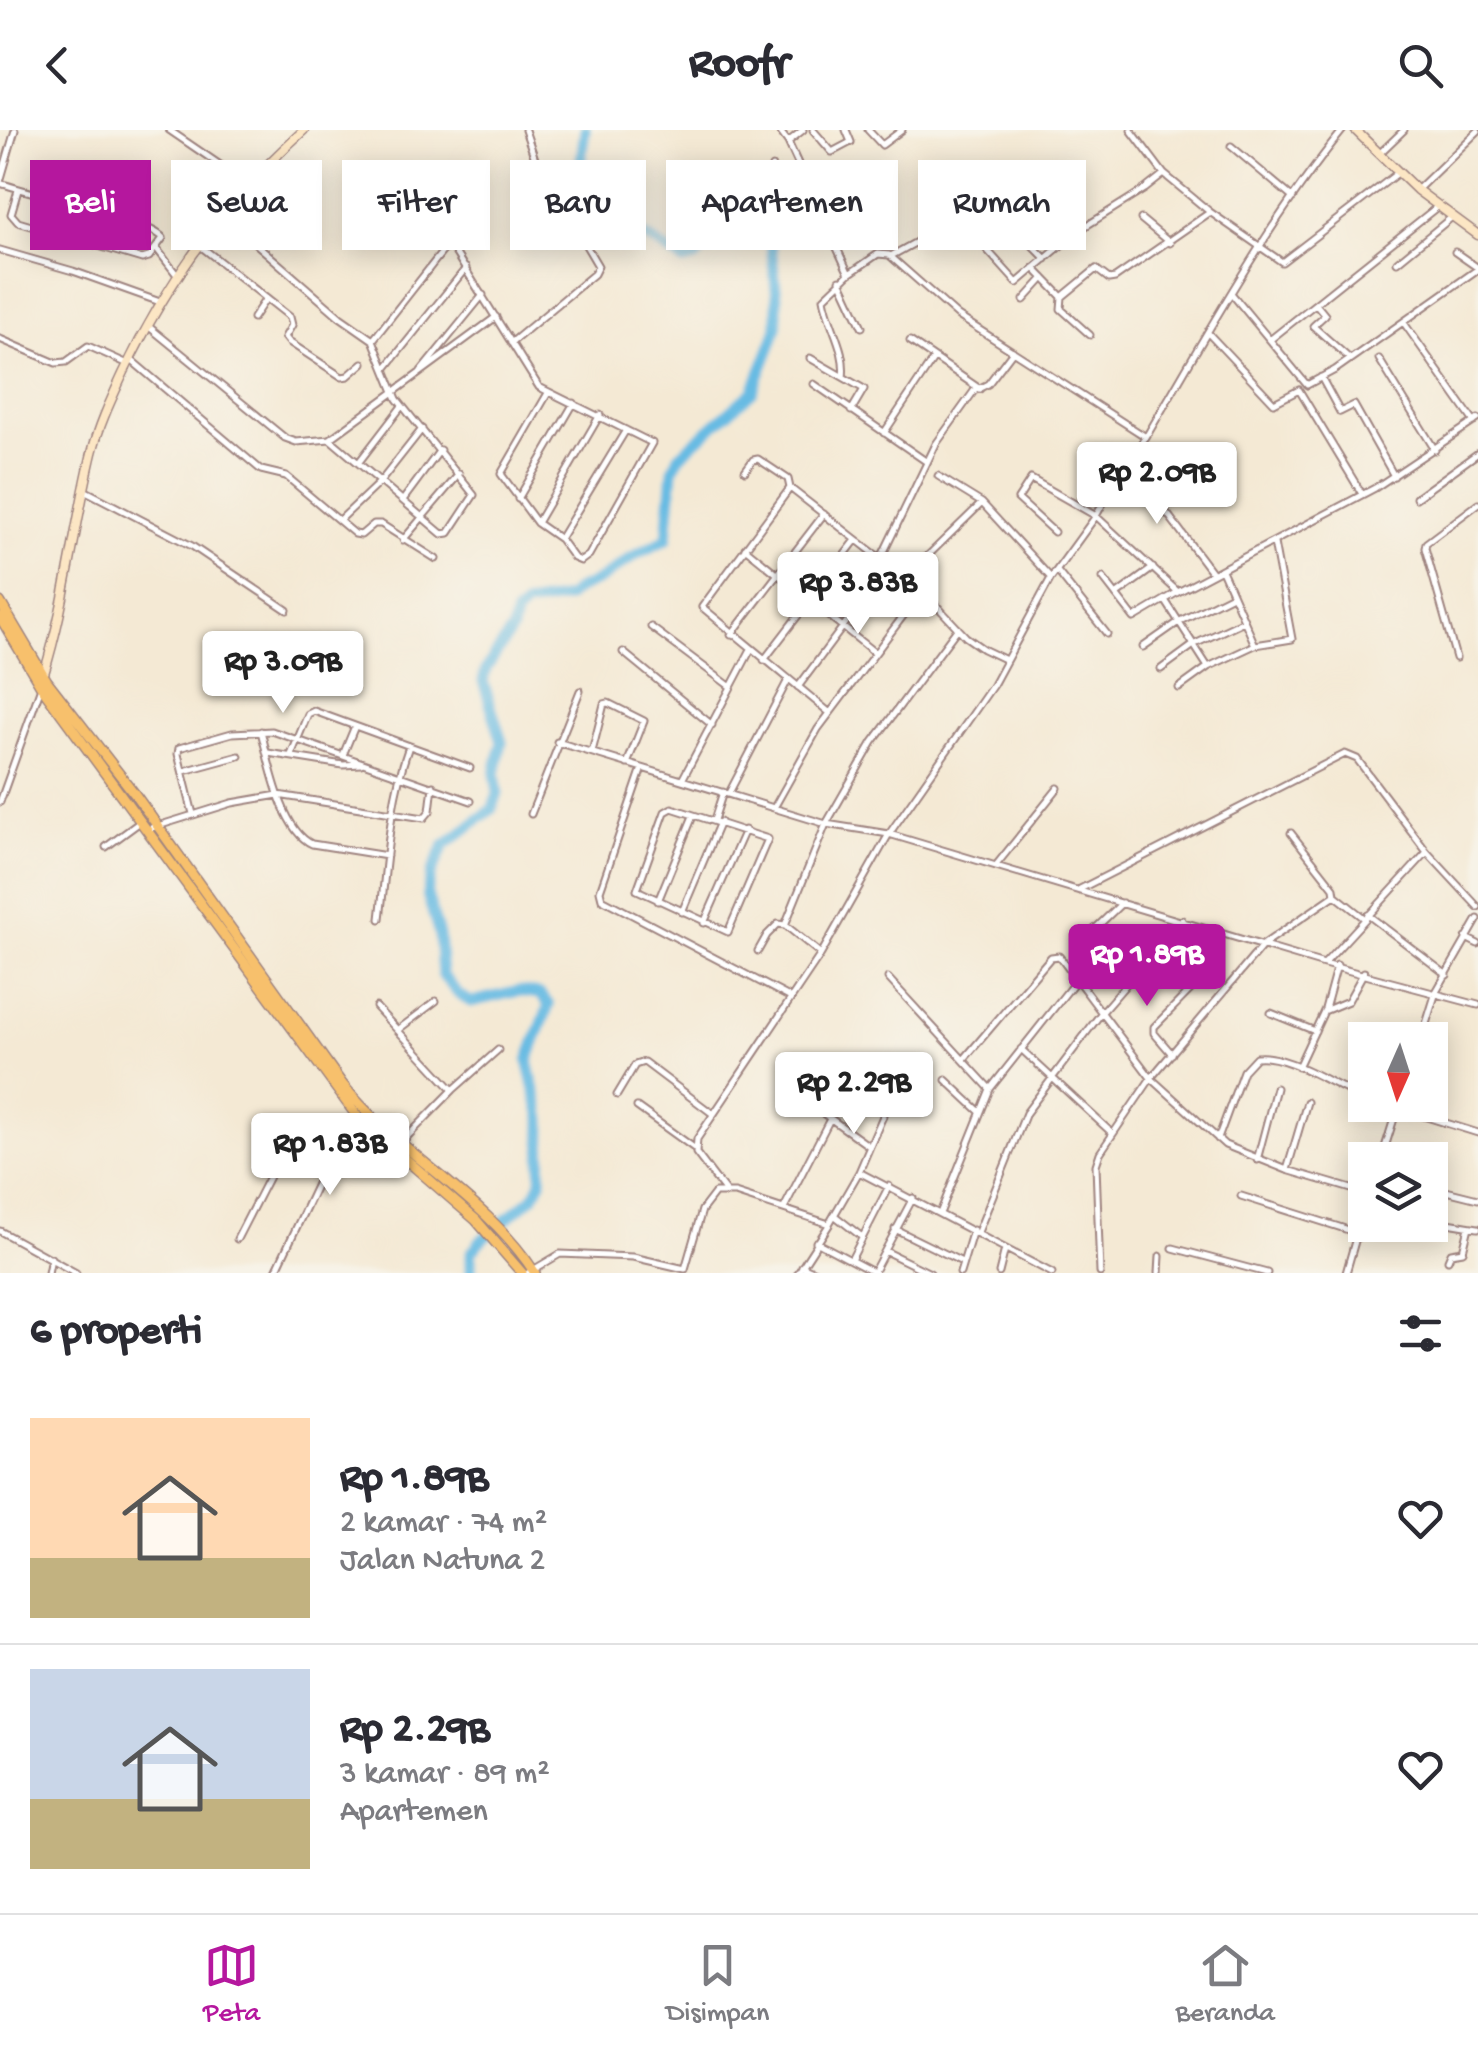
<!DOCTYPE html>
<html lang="id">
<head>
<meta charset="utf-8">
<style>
	body { margin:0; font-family:"Gochi Hand",sans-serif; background:#f7f7f7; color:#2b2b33; height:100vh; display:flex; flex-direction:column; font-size:38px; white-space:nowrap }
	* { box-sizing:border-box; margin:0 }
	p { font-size:32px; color:#7c7c81 }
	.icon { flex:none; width:55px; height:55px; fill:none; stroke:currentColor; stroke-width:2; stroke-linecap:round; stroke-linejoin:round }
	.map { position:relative; height:1143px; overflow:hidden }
	.sheet { display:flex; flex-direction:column; background:#fff; flex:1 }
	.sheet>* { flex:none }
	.banner { position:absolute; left:30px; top:30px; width:1420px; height:90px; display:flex; gap:20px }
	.needle { width:65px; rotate:183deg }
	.fabs { position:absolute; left:1348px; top:892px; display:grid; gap:20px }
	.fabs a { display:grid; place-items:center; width:100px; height:100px; border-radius:0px; background:#fff; box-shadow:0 5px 25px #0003; font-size:50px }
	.price { position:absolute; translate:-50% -85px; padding:0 22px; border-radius:10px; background:#fff; color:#222; font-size:32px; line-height:65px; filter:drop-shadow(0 2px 5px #0008) }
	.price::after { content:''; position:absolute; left:50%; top:60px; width:30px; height:22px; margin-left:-15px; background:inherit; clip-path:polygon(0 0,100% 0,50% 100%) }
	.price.on { background:#b5179e; color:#fff }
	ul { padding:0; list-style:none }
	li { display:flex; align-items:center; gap:30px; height:250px; padding:0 30px }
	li+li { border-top:2px solid #e1e1e2 }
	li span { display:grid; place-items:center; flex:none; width:280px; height:200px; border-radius:0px; color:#555 }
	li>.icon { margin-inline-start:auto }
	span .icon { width:120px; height:120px; fill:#fffc; stroke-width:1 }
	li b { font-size:42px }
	h2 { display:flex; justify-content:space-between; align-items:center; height:120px; padding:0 30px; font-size:42px }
	.tag { padding:0 35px; border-radius:0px; background:#fff; box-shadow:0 5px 25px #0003; font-size:35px; line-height:90px }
	.tag.on { background:#b5179e; color:#fff }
	header { display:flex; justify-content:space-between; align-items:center; height:130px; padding:0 30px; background:#fff; font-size:45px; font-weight:800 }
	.tab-bar { display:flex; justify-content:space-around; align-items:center; height:140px; border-top:2px solid #e1e1e2; background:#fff; font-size:28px; color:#7c7c81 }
	.tab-bar a { display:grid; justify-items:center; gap:5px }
	.tab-bar .on { color:#b5179e }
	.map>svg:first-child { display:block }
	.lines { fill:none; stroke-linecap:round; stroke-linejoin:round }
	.river { stroke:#67bbe3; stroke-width:11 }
	.street-casing { stroke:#9f8480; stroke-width:9 }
	.secondary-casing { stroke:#9f8480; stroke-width:11 }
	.highway-casing { stroke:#9f8480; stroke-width:12 }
	.street { stroke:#fff; stroke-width:5 }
	.secondary { stroke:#fce6c4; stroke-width:8 }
	.highway { stroke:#f7c06c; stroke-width:9 }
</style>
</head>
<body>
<header><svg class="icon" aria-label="back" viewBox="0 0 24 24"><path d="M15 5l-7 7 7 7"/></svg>Roofr<svg class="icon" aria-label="search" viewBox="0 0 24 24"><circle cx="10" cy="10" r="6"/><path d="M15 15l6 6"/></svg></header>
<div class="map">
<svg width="1478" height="1143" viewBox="0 0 1478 1143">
	<rect width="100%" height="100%" fill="#f7f3e8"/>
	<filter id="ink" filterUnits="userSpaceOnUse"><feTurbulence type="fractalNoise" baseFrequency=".01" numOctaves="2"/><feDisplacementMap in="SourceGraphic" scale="20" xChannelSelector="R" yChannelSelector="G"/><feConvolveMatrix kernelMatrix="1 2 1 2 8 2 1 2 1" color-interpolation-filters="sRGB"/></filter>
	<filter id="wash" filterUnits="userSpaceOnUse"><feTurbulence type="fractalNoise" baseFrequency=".0048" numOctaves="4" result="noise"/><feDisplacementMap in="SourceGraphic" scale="40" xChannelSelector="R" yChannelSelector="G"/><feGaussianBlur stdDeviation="2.25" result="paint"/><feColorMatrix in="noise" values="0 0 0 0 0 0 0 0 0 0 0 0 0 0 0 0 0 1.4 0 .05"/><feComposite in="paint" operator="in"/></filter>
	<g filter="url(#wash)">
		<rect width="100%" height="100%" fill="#f4e9d4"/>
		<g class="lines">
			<path class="river" d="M471 1143V1123L479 1112 534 1066 541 1051 542 989 528 931 549 875 540 864 519 861 471 872 459 865 442 845 439 805 427 764 432 742 444 716 492 679 498 664 495 644 502 612 483 551 486 539 512 500 515 485 526 475 567 468 576 460 601 449 637 424 667 409 673 340 679 326 753 261 773 210 777 197V168L771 115 764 100C729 97 716 100 696 128L684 131 619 89 610 76 579 44 585 0"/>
		</g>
	</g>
	<g filter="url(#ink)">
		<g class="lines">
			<defs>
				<path id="street" d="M169 0 248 54
					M779 0 788 12 849 144 878 124 889 125 958 186 1146 307
					M813 0 832 22 851 12 846 0
					M868 0 882 15 902 0
					M1131 0 1164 44 1210 82 1282 132 1399 42
					M788 12 803 0
					M1231 16 1293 68
					M1380 23 1404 0
					M772 37 795 85 818 76
					M1029 50 1078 101
					M0 52 15 0
					M0 53C31 64 149 90 163 108L149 127 142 129 18 92 11 84 18 60
					M1417 60 1478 1
					M1141 89 1170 113
					M784 90 795 85
					M962 92 1017 153 1078 101 1145 59 1164 44
					M60 104 68 75
					M75 108 82 78
					M199 115 290 187 292 195 285 207 289 212 342 247 348 246 363 233
					M157 119 177 145
					M0 120 73 141 160 172
					M1455 122 1478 138
					M891 126 931 104 997 80 1046 129
					M1397 132 1452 87
					M1034 138 1062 167 1061 179 1090 205
					M849 144 824 168C828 194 847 220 843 247L864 259 851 281
					M840 150 862 197
					M1231 163 1307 255 1335 240 1478 139
					M1062 167 1096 139 1109 149 1115 148 1209 83
					M1024 170 1044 148
					M1316 174 1325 185 1313 196 1350 229
					M253 188 265 170
					M1404 193 1474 292
					M148 196 285 308 296 312 330 309 442 404 449 403 474 365 397 269 373 210 340 187 223 85
					M1208 203 1274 273 1299 260 1362 364
					M0 209 56 233 66 232 88 216 128 234
					M1271 209 1437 77
					M373 210 446 117 451 116 539 257 652 313 589 425 581 431 574 428 560 409
					M910 211 980 259
					M511 213 594 144 598 136 535 29 525 0
					M810 228 843 247
					M130 229 261 340 286 346 355 404 361 405 374 394H381L436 429
					M1379 229 1435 320
					M385 239 466 138
					M421 241 483 165
					M1321 247 1340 282 1354 275 1394 346
					M814 254 927 332
					M548 263 501 344 537 393 560 409 626 300
					M884 303 934 228
					M330 309 496 187
					M1127 330 1212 443
					M359 332 402 276
					M745 341 753 330 758 329 788 349 790 358
					M938 346 982 373
					M84 360 192 416 287 480
					M1416 368 1478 323
					M518 369 574 273
					M403 370 440 320
					M341 389 381 351 422 299
					M537 393 600 285
					M1054 402 1018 369 1031 349 1096 386 1178 462
					M403 410 459 344
					M745 418 875 523
					M881 428 936 314 974 261 988 254 1013 221
					M1222 440 1255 515
					M1057 441 1107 504
					M908 445 982 373 1051 448
					M1103 448 1134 488 1178 462 1375 358 1478 289
					M1116 465 1153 438
					M1165 470 1208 537
					M651 497 731 557
					M731 505 824 384
					M1143 517 1180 491 1232 465
					M623 522 712 595
					M1456 528 1425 418 1426 413 1478 374
					M764 530 856 410
					M1161 539 1195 514 1244 491
					M798 557 889 435
					M1179 558 1208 537 1255 515 1292 509 1274 413
					M830 583 702 477 790 358 889 435 908 445 966 507 983 519 1004 529
					M261 601C269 631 281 700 312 714L387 726
					M557 612 826 694 889 704 1324 834 1478 875
					M592 622 604 574 608 573 644 591 627 634
					M268 623 343 635 361 634
					M291 625 308 584 314 581 470 638
					M343 625 355 596
					M642 638 600 761 602 769 791 868
					M184 641 239 626
					M682 650 750 521
					M729 663 788 550
					M0 672 41 557
					M775 676 818 599 922 461
					M672 678 768 709 728 802 637 760 665 682Z
					M193 684 178 624 179 618 232 603 272 601 471 671
					M531 684 580 561
					M714 690 723 662
					M148 699 232 673 278 665 424 688 430 681 433 656
					M106 717 140 692
					M997 734 1058 658
					M1080 759 1345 624 1357 629 1427 722 1478 777
					M1335 765 1364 788
					M658 771 693 686
					M682 782 720 692
					M1368 785 1447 845
					M380 789C387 731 389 672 409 616
					M704 793 745 700
					M785 795 821 824
					M1466 808 1478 814
					M1080 813 1122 773
					M758 821 767 805 778 794 785 795 826 694 873 612 958 498
					M1324 834 1427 722
					M888 848 990 959
					M376 877 453 960 401 1013
					M1324 881 1348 871 1364 842
					M1271 883 1315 901
					M399 899 436 871
					M1421 910 1436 862 1478 789
					M1021 919 1113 1004
					M1172 924 1154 903V897L1207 843
					M965 928 1051 827 1059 826 1151 948 1225 1015 1287 1040 1365 1063
					M1298 937 1325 879 1337 835
					M946 950 979 981
					M453 960 498 920
					M617 965 635 935 644 932 713 984
					M803 969 869 1016
					M1388 975 1478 1003
					M637 977 694 1018
					M1218 1009 1243 941 1256 927C1288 923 1334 957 1365 968
					M1257 1030 1276 958
					M1381 1030 1398 976
					M1287 1040 1307 972
					M859 1042 883 986
					M1430 1057 1478 1069
					M725 1061 696 1023 697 1009 821 824 889 704 993 555 1051 448 1096 386 1127 330 1146 307C1208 202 1266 95 1343 0
					M1241 1066 1358 1103
					M784 1078 830 989
					M941 1081 990 959 1077 849
					M834 1085 862 1107
					M1430 1090 1478 1098
					M895 1099 962 1132
					M0 1101 76 1143
					M978 1102 1026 983 1102 882 1182 790
					M237 1109 280 1025 288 1026 321 1046
					M816 1112 875 1143
					M1173 1118 1267 1143
					M885 1121 930 1143
					M851 1130 889 1056
					M1448 1130 1451 1123 1463 1121 1469 1097
					M802 1136 817 1143
					M48 1143 51 1128
					M275 1143 333 1020 359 989
					M528 1143 560 1124 633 1127 685 1139 702 1080 715 1063H735L829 1094 859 1042 1052 1143
					M798 1143 829 1095
					M873 1143 913 1068
					M960 1143 973 1100
					M999 1143 1005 1119
					M1100 1143 1096 1035 1100 1023 1151 948 1264 814 1335 765 1334 758 1291 703
					M1159 1143 1160 1126
					M1346 1143 1365 1076"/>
				<path id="secondary" d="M1355 0 1417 60 1478 105
					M43 547C66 474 74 397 92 323 99 295 111 270 123 244 167 151 227 69 304 0"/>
				<path id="highway" d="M0 472 47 551 134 663 342 954C398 1024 486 1067 535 1143
					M0 487 41 556 359 989 476 1090 522 1143"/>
			</defs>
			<use href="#street" class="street-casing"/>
			<use href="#secondary" class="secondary-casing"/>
			<use href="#highway" class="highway-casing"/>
			<use href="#street" class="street"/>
			<use href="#secondary" class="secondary"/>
			<use href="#highway" class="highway"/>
		</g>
	</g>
</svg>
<div class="fabs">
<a><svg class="needle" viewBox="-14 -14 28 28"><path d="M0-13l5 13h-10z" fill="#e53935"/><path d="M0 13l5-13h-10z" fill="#7c7c81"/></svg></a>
<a><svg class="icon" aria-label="layers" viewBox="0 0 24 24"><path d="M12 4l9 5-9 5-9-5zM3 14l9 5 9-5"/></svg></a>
</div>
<b class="price" style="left:1157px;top:397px">Rp 2.09B</b>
<b class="price" style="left:858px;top:507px">Rp 3.83B</b>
<b class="price" style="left:283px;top:586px">Rp 3.09B</b>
<b class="price on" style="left:1147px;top:879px">Rp 1.89B</b>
<b class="price" style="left:854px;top:1007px">Rp 2.29B</b>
<b class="price" style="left:330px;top:1068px">Rp 1.83B</b>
<div class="banner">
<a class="tag on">Beli</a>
<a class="tag">Sewa</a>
<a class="tag">Filter</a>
<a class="tag">Baru</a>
<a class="tag">Apartemen</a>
<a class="tag">Rumah</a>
</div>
</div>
<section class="sheet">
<h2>6 properti<svg class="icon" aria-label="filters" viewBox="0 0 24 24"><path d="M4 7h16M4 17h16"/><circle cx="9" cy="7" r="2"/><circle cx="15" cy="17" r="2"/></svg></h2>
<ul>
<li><span style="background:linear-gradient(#ffd9b3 70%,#c2b280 0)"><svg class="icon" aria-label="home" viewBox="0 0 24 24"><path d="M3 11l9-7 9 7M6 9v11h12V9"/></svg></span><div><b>Rp 1.89B</b><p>2 kamar · 74 m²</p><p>Jalan Natuna 2</p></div><svg class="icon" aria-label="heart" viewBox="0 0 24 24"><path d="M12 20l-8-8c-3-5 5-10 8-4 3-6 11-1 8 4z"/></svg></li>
<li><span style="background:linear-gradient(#c9d6e8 65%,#c2b280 0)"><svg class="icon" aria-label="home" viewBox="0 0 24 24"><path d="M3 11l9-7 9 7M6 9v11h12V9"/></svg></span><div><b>Rp 2.29B</b><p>3 kamar · 89 m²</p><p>Apartemen</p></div><svg class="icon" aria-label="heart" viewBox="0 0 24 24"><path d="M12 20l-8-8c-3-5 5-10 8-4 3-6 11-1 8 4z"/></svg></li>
</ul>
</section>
<nav class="tab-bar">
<a class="on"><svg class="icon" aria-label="map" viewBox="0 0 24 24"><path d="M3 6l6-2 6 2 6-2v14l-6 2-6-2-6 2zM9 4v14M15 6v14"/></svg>Peta</a>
<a><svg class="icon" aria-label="saved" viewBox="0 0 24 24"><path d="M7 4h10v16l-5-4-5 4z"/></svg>Disimpan</a>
<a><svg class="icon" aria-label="home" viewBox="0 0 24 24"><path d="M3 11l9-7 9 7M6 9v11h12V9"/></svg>Beranda</a>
</nav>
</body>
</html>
